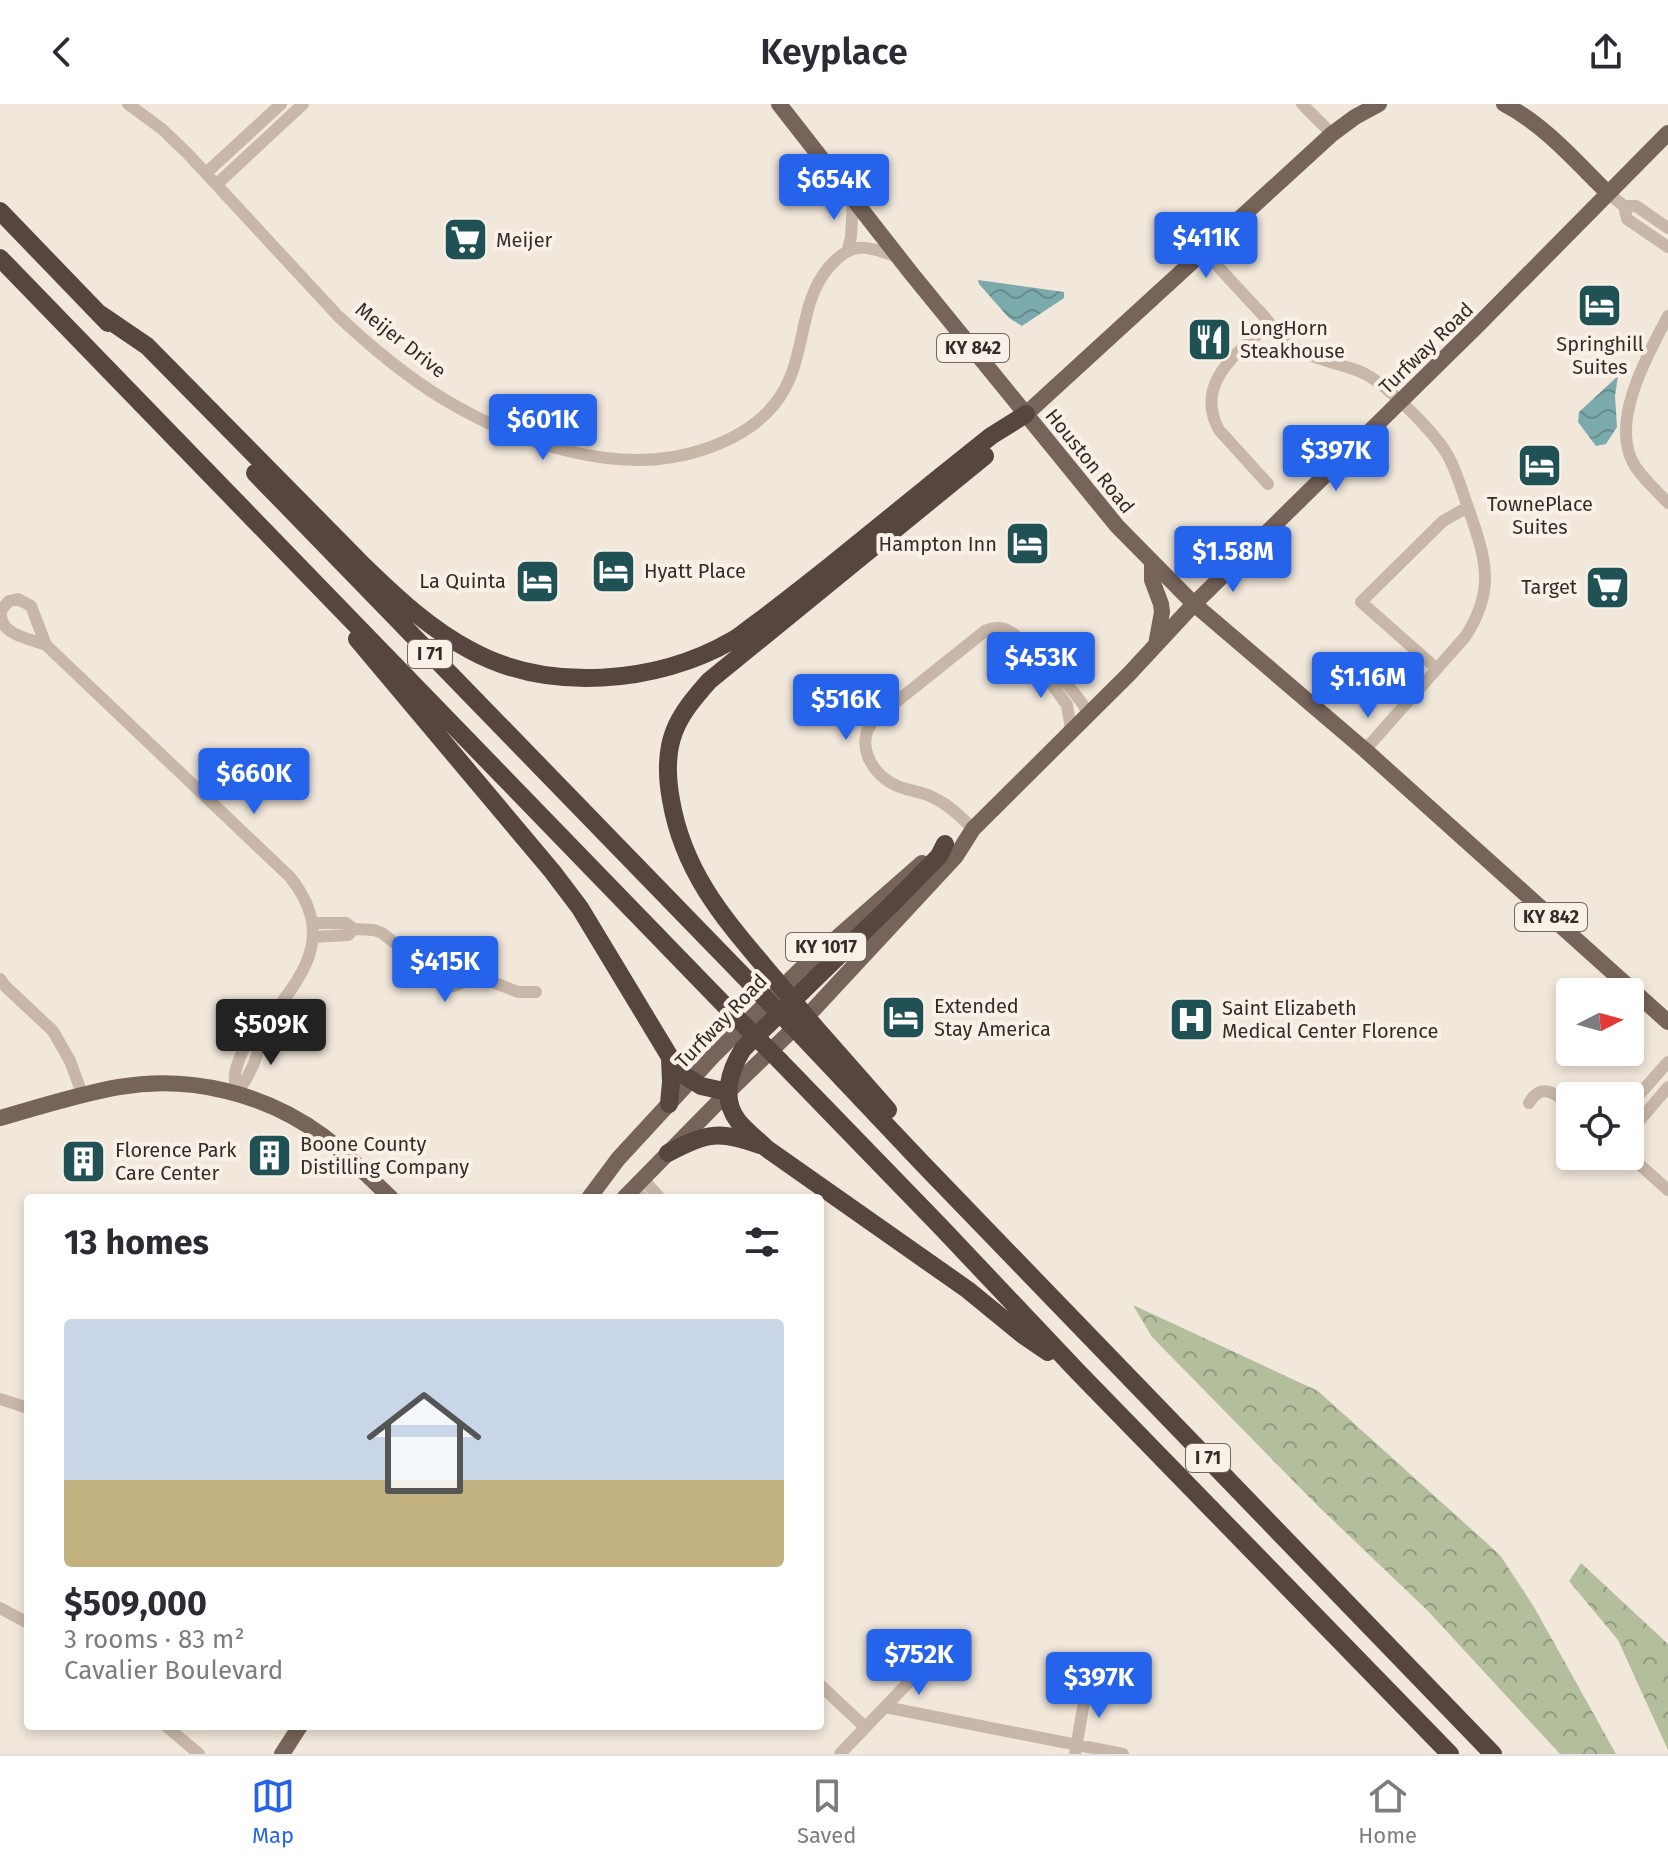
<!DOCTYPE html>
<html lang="en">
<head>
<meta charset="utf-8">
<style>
	body { margin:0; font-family:"Fira Sans",sans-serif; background:#f2f2f3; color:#2b2b33; height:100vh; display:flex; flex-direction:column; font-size:30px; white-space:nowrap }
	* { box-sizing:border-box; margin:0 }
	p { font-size:26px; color:#7c7c81 }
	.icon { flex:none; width:44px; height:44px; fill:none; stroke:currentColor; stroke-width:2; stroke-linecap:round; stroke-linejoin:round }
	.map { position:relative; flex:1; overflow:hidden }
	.panel { position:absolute; left:24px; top:1090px; width:800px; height:536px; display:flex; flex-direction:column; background:#fff; border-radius:8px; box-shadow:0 4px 12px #0003 }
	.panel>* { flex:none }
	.needle { width:52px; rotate:84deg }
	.fabs { position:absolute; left:1556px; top:874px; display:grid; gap:16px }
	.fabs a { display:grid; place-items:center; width:88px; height:88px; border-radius:8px; background:#fff; box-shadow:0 4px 12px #0003; font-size:40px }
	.price { position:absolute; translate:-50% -68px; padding:0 18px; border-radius:8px; background:#2563eb; color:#fff; font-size:26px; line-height:52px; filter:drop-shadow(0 2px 4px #0008) }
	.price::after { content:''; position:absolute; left:50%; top:48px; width:24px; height:18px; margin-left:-12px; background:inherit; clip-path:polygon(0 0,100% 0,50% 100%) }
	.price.selected { background:#222; color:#fff }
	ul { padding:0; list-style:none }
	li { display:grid; align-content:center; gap:16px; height:424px; padding:0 40px }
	li span { display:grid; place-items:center; height:248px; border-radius:8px; color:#555 }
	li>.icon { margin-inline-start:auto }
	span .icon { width:144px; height:144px; fill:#fffc; stroke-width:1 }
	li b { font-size:34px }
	h2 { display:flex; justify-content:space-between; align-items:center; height:96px; padding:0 40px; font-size:34px }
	header { display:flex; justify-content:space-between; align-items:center; height:104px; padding:0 40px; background:#fff; font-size:36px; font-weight:600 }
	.tab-bar { display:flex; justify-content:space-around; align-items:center; height:112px; border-top:2px solid #e1e1e2; background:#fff; font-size:22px; color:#7c7c81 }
	.tab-bar a { display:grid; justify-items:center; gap:4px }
	.tab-bar .selected { color:#2563eb }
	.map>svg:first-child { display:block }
	.forest { fill:url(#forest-crowns) }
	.water { fill:url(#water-waves) }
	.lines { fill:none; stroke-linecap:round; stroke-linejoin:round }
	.minor { stroke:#c8b7a8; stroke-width:12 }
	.major { stroke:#766359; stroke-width:16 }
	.highway { stroke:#56463f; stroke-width:18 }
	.highway-bridge { stroke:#56463f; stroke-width:18 }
	.labels { text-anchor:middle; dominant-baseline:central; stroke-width:8; stroke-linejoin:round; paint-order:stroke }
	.shield { fill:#f9f1e7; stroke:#706761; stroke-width:2 }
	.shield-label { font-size:18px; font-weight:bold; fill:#352c28 }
	.poi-label { font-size:20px; fill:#352c28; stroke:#f9f1e7; text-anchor:start }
	.street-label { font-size:20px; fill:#352c28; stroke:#f9f1e7 }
</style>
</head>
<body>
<header><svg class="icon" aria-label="back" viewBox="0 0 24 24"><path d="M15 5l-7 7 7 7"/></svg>Keyplace<svg class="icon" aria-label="share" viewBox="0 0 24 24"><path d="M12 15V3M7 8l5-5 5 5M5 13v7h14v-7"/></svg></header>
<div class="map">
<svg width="1668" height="1650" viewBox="0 0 1668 1650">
	<defs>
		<pattern id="forest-crowns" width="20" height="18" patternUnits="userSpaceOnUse" patternTransform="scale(2)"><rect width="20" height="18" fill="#b3bf9c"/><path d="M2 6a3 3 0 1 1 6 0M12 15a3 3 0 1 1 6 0" fill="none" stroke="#929b7f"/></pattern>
		<pattern id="water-waves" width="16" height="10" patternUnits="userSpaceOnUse" patternTransform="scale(2)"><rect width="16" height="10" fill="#7baaac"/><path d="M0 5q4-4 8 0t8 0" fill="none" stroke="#668b8c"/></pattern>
	</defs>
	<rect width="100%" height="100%" fill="#f1e7db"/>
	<path class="forest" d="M1133 1201 1318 1287 1500 1451 1534 1503 1616 1650H1560L1427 1506 1318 1402 1152 1233Z
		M1581 1459 1668 1540V1646L1618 1536 1569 1477Z"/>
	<path class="water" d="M978 176 1064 188V194L1022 222 1009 214 979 180Z
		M1618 272 1615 292 1617 323 1606 340 1596 342 1578 318 1579 308Z"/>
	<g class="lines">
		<path class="minor" d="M128 0 162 25 188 50 338 212C370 242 404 271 442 294 514 338 619 374 702 346 729 337 755 324 773 302 809 260 795 203 829 163 853 135 867 143 898 153
			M1302 0 1332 30
			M206 69 281 0
			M217 80 303 0
			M1608 89 1624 102 1627 115 1668 143
			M1624 102H1636L1668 124
			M848 145 851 133 853 95
			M1204 147C1223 168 1242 189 1262 210 1270 219 1277 229 1286 237 1314 261 1349 257 1375 276 1395 290 1434 328 1447 350 1457 367 1462 388 1469 406 1486 456 1496 486 1465 533L1365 646
			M1668 212C1648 250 1608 320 1635 362 1644 376 1657 387 1668 399
			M1268 380 1219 326C1193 278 1239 248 1270 219
			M46 541 31 502 18 495 9 497 1 506C1 510 1 516 3 519 9 532 34 536 46 541L290 773C338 833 302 874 261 924 259 927 255 928 252 931 246 936 236 962 235 970 234 976 236 983 237 989
			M1042 560 1048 575 1067 601 1071 626
			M1437 565 1361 498 1443 417 1468 403
			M973 725C961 713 949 701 934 694 922 687 906 687 893 680 869 667 854 636 876 614L985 527C1012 515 1024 543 1041 558 1046 562 1052 565 1056 569 1069 580 1079 595 1089 609
			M313 819H346L354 825 374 826 382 829 405 847 442 880 453 882 477 874H482L518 888H536
			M313 833 348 831 354 825
			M0 875 5 882 53 927 70 957 83 992
			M237 989C249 972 263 947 259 926
			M1529 999C1541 978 1555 989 1570 1001
			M1630 1001 1668 958
			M1630 1028 1668 983
			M1630 1052 1668 1086
			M643 1075 660 1094
			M634 1085 643 1094
			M0 1295 28 1304
			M0 1504 28 1519
			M820 1581 865 1623
			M885 1603 1123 1650
			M166 1622 199 1650
			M840 1650 928 1558
			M1075 1650 1088 1575"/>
		<path class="major" d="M779 0 911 169 1117 422 1194 500 1365 646 1668 918
			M1504 0C1545 21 1575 57 1608 89
			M1026 310 1332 30 1355 13 1379 0
			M1152 459V476L1161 500 1162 508 1156 541
			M0 1014C39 1003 79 990 119 983 190 971 265 989 323 1032 347 1050 369 1073 391 1094
			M589 1094 618 1055 713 952 800 866 922 759
			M624 1094 728 988 814 905 956 752 973 725 1129 570 1194 500 1477 222 1668 29
			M282 1650 300 1622"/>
		<path class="highway" d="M0 107 108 219
			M0 154 737 914
			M100 210 147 242 365 463C397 494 430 525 470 546 548 589 657 580 733 536 742 531 749 524 758 518 782 500 806 481 830 462 883 419 937 375 991 332L1026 310
			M255 369 760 889
			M357 535 552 767 580 804 679 968 701 982 728 988
			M945 740 939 752 894 798 743 945C729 967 721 995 738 1017 746 1027 757 1035 766 1044L968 1186 1023 1231 1048 1248
			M775 875C728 819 684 772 671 696 667 674 666 649 674 628 681 609 695 593 709 577L985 352
			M814 922 888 1006
			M802 932 922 1059 1493 1650
			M779 956 940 1122 1078 1268 1450 1650
			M669 1000 671 978 670 954
			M668 1049C707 1029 718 1026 760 1041"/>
		<path class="highway-bridge" d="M775 875 814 922
			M760 889 802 932
			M737 914 779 956"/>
	</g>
	<defs>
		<symbol id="supermarket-square" viewBox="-11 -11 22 22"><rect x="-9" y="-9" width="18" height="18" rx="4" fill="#1f5155" stroke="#f9f1e7"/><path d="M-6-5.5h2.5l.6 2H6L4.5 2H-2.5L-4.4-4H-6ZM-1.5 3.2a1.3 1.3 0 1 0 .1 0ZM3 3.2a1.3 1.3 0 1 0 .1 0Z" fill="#fff"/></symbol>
		<symbol id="hotel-square" viewBox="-11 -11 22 22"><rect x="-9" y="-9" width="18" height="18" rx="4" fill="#1f5155" stroke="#f9f1e7"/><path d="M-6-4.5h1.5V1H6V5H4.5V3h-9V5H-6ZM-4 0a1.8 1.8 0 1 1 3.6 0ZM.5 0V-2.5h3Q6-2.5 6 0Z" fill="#fff"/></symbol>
		<symbol id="restaurant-square" viewBox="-11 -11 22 22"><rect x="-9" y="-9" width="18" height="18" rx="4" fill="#1f5155" stroke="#f9f1e7"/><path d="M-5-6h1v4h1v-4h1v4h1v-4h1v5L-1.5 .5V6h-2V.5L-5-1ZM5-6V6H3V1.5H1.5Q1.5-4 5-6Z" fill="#fff"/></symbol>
		<symbol id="hospital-square" viewBox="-11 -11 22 22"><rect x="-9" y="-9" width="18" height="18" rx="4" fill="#1f5155" stroke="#f9f1e7"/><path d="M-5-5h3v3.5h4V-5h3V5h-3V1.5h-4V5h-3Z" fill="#fff"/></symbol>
		<symbol id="building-square" viewBox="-11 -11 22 22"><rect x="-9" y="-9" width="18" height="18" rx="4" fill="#1f5155" stroke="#f9f1e7"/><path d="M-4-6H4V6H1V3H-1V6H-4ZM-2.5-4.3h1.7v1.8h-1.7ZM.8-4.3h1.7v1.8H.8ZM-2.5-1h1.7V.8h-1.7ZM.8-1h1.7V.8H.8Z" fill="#fff"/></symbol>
	</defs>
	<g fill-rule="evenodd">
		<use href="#supermarket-square" x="440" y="110" width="51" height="51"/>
		<use href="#hotel-square" x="1574" y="176" width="51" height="51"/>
		<use href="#restaurant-square" x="1184" y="210" width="51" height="51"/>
		<use href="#hotel-square" x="1514" y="336" width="51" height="51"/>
		<use href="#hotel-square" x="1002" y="414" width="51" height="51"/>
		<use href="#hotel-square" x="588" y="442" width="51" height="51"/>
		<use href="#hotel-square" x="512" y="452" width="51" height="51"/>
		<use href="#supermarket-square" x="1582" y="458" width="51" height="51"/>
		<use href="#hotel-square" x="878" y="888" width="51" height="51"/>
		<use href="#hospital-square" x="1166" y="890" width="51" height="51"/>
		<use href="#building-square" x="244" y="1026" width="51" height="51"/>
		<use href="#building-square" x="58" y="1032" width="51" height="51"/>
	</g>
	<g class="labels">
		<g class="shield">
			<rect x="937" y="230" width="72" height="28" rx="6"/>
			<rect x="408" y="536" width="44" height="28" rx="6"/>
			<rect x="1515" y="799" width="72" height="28" rx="6"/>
			<rect x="786" y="829" width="80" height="28" rx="6"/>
			<rect x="1186" y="1340" width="44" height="28" rx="6"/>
		</g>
		<g class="shield-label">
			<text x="973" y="244">KY 842</text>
			<text x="430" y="550">I 71</text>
			<text x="1551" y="813">KY 842</text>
			<text x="826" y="843">KY 1017</text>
			<text x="1208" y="1354">I 71</text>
		</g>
		<g class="poi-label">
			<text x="496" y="136">Meijer</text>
			<text x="1240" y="224">LongHorn<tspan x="1240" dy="23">Steakhouse</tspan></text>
			<text x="1600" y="240" text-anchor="middle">Springhill<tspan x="1600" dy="23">Suites</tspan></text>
			<text x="1540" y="400" text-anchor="middle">TownePlace<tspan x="1540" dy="23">Suites</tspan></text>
			<text x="997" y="440" text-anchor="end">Hampton Inn</text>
			<text x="644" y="467">Hyatt Place</text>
			<text x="506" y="477" text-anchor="end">La Quinta</text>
			<text x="1577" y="483" text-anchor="end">Target</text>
			<text x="934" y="902">Extended<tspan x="934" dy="23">Stay America</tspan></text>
			<text x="1222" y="904">Saint Elizabeth<tspan x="1222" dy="23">Medical Center Florence</tspan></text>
			<text x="300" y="1040">Boone County<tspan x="300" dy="23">Distilling Company</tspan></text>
			<text x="115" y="1046">Florence Park<tspan x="115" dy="23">Care Center</tspan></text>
		</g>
		<g class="street-label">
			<text transform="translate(401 236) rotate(38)">Meijer Drive</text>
			<text transform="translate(1426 244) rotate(-44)">Turfway Road</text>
			<text transform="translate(1090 357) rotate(51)">Houston Road</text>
			<text transform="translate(721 917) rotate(-46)">Turfway Road</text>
		</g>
	</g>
</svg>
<div class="fabs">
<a><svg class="needle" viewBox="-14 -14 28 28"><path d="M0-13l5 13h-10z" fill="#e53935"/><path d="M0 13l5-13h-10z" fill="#7c7c81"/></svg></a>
<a><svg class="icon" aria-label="locate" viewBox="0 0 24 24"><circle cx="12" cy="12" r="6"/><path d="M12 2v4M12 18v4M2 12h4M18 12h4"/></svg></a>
</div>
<b class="price" style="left:834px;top:118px">$654K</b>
<b class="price" style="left:1206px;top:176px">$411K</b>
<b class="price" style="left:543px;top:358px">$601K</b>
<b class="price" style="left:1336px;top:389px">$397K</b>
<b class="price" style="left:1233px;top:490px">$1.58M</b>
<b class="price" style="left:1041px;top:596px">$453K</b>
<b class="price" style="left:1368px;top:616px">$1.16M</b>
<b class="price" style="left:846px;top:638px">$516K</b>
<b class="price" style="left:254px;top:712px">$660K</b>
<b class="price" style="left:445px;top:900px">$415K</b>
<b class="price selected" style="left:271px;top:963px">$509K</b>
<b class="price" style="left:919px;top:1593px">$752K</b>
<b class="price" style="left:1099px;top:1616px">$397K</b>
<section class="panel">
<h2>13 homes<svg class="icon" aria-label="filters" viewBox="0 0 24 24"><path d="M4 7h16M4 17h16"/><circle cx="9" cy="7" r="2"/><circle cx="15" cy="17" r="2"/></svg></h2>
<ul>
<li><span style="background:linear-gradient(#c9d6e8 65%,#c2b280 0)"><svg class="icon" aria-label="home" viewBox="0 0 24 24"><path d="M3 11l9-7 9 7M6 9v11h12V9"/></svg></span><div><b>$509,000</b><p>3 rooms · 83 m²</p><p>Cavalier Boulevard</p></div></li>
</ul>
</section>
</div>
<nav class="tab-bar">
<a class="selected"><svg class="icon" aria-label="map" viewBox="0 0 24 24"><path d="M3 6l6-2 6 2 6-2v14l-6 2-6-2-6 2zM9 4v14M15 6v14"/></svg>Map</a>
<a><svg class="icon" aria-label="saved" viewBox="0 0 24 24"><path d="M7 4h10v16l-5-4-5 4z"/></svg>Saved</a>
<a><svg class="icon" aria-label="home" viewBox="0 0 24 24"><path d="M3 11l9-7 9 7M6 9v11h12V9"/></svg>Home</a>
</nav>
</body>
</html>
